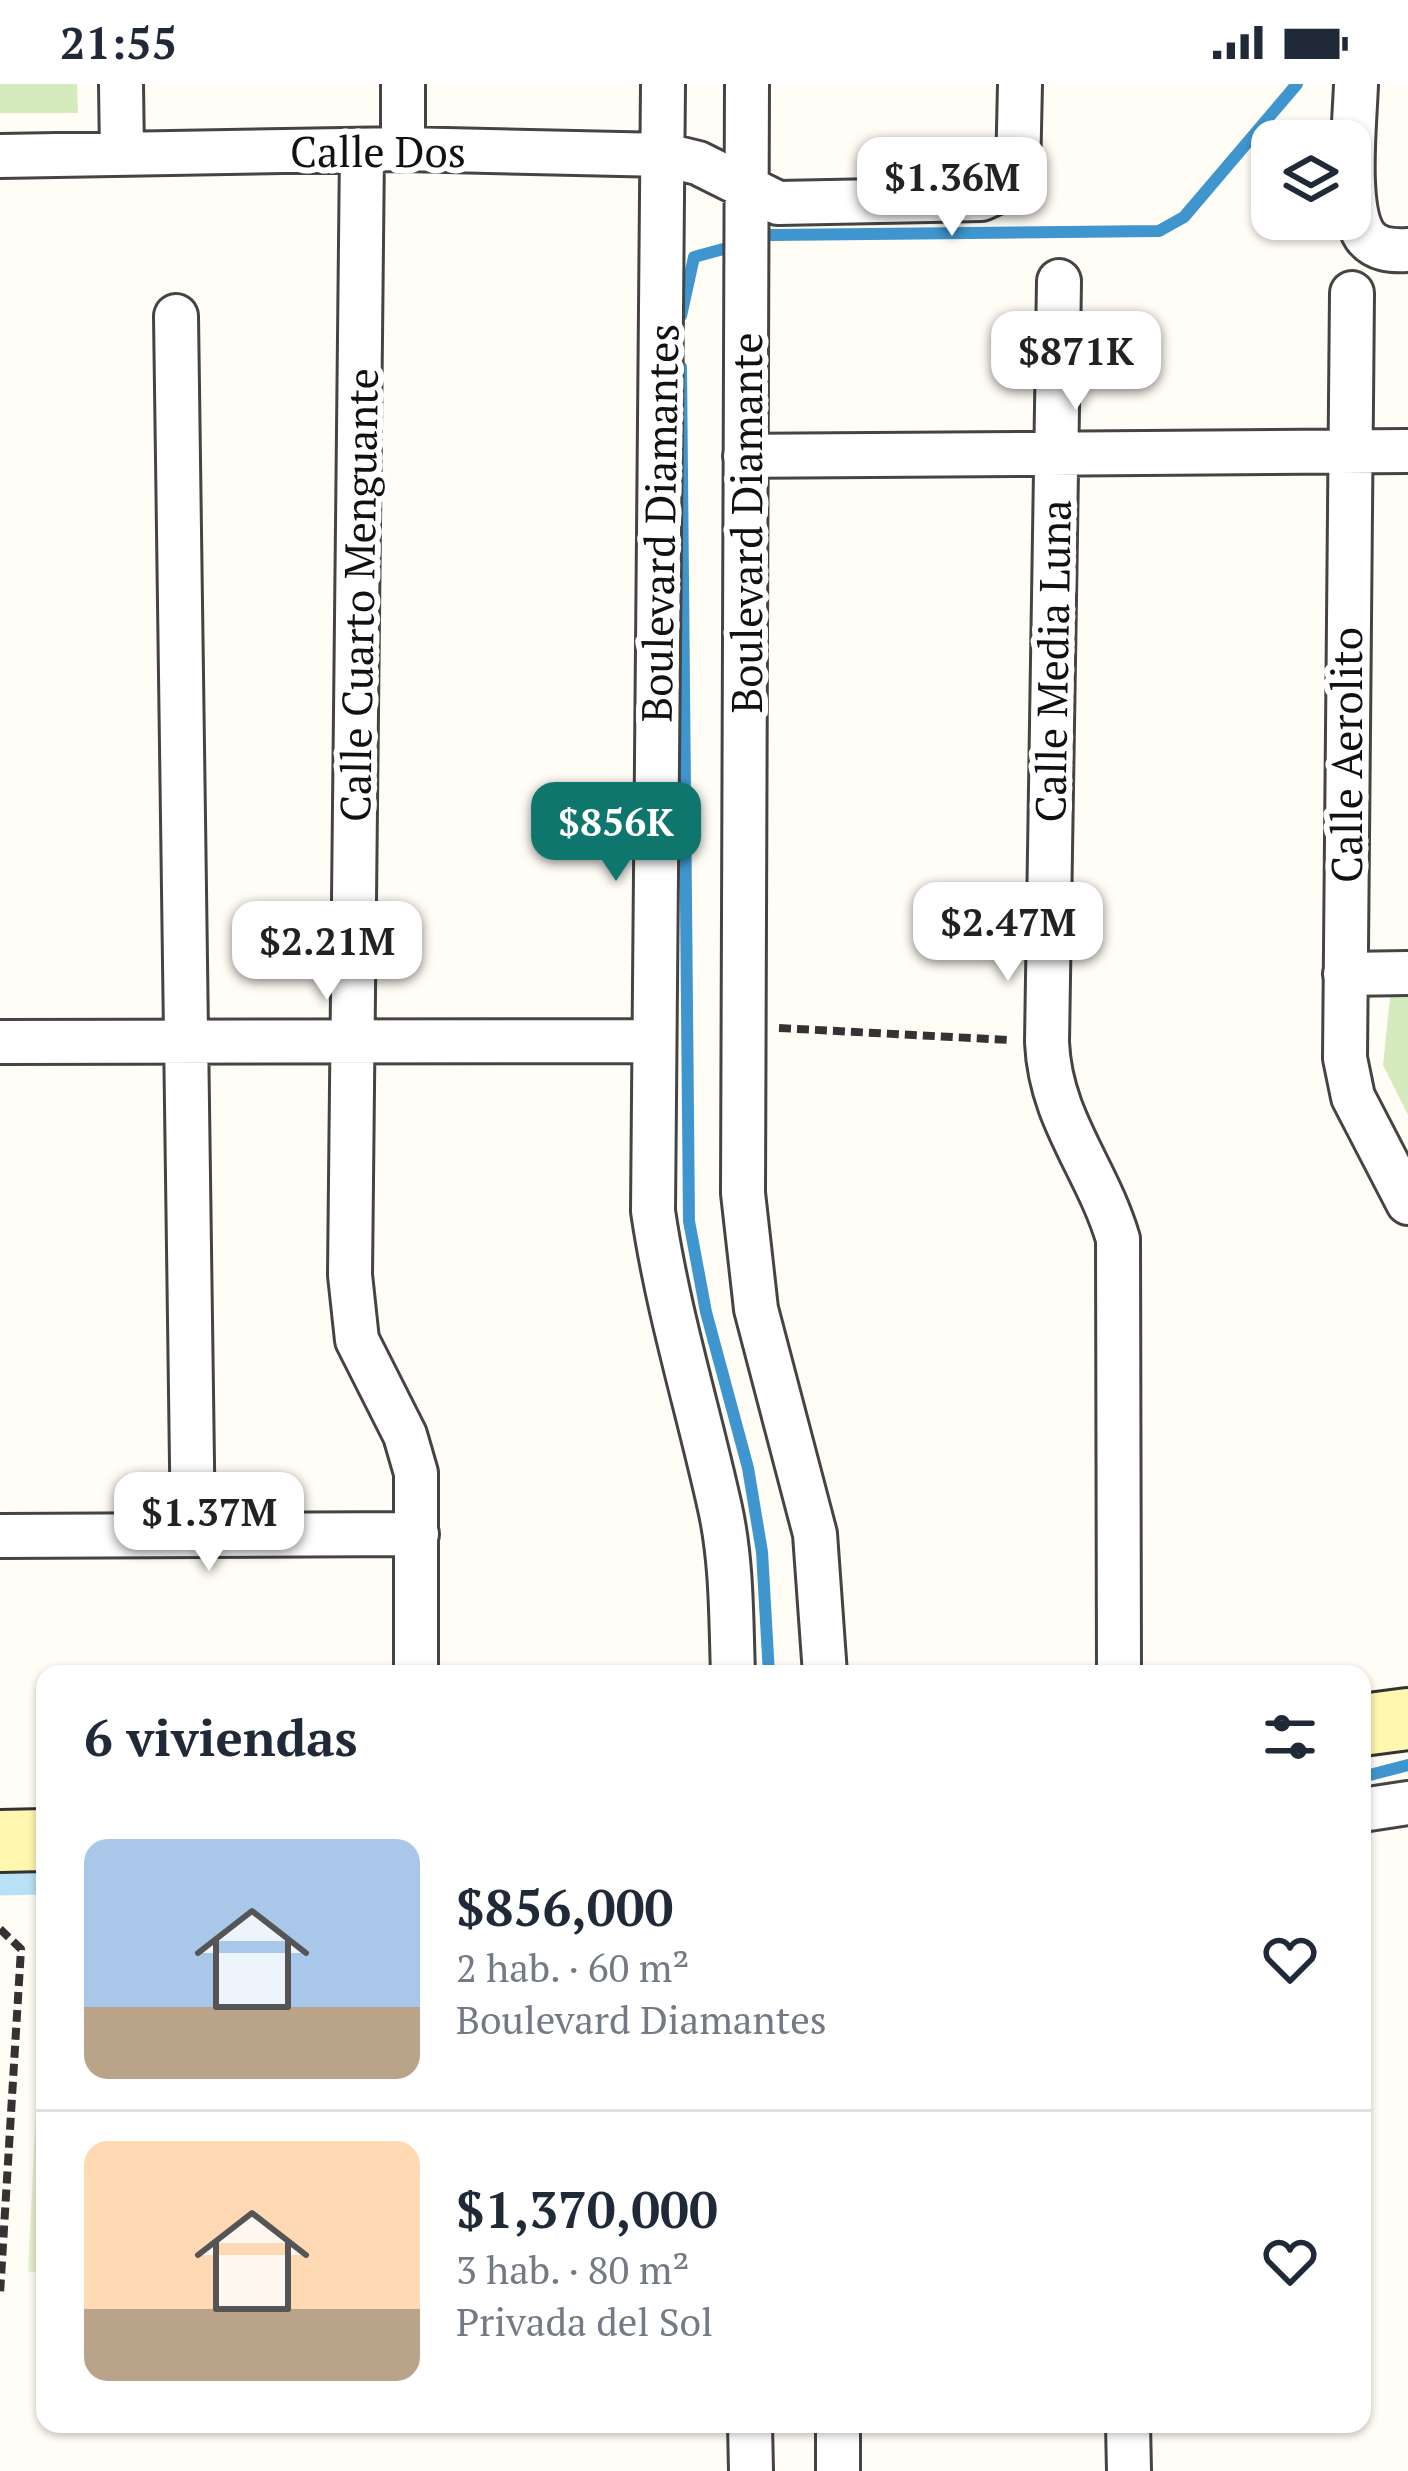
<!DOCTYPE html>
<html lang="es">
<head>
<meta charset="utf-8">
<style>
	body { margin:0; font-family:"PT Serif",serif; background:#f6f6f7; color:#1f2937; height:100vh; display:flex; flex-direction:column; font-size:45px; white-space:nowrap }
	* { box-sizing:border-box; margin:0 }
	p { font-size:39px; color:#747a83 }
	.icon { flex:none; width:66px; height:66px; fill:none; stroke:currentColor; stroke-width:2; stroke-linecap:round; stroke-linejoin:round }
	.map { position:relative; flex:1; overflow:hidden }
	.sheet { position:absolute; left:36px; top:1581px; width:1335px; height:768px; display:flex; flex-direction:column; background:#fff; border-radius:24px; box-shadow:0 3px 9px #0004 }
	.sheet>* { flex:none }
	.controls { position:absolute; left:1251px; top:36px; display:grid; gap:24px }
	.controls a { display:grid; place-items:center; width:120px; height:120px; border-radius:24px; background:#fff; box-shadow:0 3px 9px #0004; font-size:60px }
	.price { position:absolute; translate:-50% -102px; padding:0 27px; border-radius:24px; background:#fff; color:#222; font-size:39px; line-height:78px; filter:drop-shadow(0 3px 6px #0008) }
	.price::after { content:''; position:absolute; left:50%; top:72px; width:36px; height:27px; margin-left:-18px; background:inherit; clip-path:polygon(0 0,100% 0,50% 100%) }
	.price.on { background:#0f766e; color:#fff }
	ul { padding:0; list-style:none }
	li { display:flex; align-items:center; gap:36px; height:300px; padding:0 48px }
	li+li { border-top:3px solid #e0e1e3 }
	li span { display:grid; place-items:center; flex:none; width:336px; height:240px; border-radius:24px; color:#555 }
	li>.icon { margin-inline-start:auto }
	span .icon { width:144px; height:144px; fill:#fffc; stroke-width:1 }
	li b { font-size:51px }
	h2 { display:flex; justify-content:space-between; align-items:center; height:144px; padding:0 48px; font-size:51px }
	.status { display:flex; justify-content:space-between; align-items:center; height:84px; padding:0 60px; background:#fff; direction:ltr }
	.status svg { height:33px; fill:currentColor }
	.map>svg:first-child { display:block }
	.green { fill:#d5ebbd }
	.pitch { fill:#e6f2cf }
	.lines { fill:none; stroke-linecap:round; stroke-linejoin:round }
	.stream { stroke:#3f96cf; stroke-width:12 }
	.canal { stroke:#b9e0f7; stroke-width:39 }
	.street-casing { stroke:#444; stroke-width:48 }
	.secondary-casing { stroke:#333; stroke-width:66 }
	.path { stroke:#333; stroke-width:8; stroke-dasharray:12 6; stroke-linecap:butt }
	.street { stroke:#fff; stroke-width:42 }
	.secondary { stroke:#fff6b0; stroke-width:60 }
	.labels { text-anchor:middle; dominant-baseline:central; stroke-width:12; stroke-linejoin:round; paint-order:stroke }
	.street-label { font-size:42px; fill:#111; stroke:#fff }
</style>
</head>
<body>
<div class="status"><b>21:55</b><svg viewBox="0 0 49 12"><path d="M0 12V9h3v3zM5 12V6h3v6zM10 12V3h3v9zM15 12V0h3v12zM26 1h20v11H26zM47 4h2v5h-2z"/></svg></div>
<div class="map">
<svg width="1408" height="2387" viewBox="0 0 1408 2387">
	<rect width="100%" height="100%" fill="#fffdf5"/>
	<path class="green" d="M0 0H77L78 29H0Z
		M1391 904H1408V1031L1383 981Z"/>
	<path class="pitch" d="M36 2022H45V2188H28Z"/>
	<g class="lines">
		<path class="stream" d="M771 151 1159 147 1184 133 1297 0
			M681 232 694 173 727 164
			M681 283 689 1137 706 1228 748 1384 762 1468 769 1590
			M1362 1693 1408 1681"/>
		<path class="canal" d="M0 1792 45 1791"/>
		<defs>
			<path id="street" d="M121 0 122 70
				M403 0V65
				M663 0 653 1127C668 1229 698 1324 720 1424 732 1478 731 1535 733 1590
				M747 0 743 1109 756 1225 815 1450 825 1590
				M1356 0C1355 36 1345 123 1365 152 1375 166 1392 167 1408 166
				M362 66 350 1191 357 1256 405 1351 416 1389V1590
				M0 72 403 65 665 71 698 79 778 119 981 115 1010 102 1018 91 1020 0
				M1059 197 1047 958C1050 1035 1097 1084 1118 1155L1119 1590
				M1352 209 1345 974 1353 1013 1408 1119
				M176 232 193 1451
				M745 372 1408 367
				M1345 890 1408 889
				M0 958 653 957
				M0 1452 417 1450
				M1362 1726 1408 1719
				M750 2340 751 2387
				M838 2340V2387
				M1128 2340 1129 2387"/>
			<path id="secondary" d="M1362 1641 1408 1635
				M0 1757 45 1756"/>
		</defs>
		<use href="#street" class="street-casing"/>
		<use href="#secondary" class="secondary-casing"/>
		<path class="path" d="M779 944 1009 956
			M0 1845 21 1865 0 2210"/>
		<use href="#street" class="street"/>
		<use href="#secondary" class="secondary"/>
	</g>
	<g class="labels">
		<g class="street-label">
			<text x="378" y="67">Calle Dos</text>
			<text transform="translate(659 439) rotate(-89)">Boulevard Diamantes</text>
			<text transform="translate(746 439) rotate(-90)">Boulevard Diamante</text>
			<text transform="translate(358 511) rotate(-89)">Calle Cuarto Menguante</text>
			<text transform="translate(1052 577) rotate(-89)">Calle Media Luna</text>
			<text transform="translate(1346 671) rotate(-90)">Calle Aerolito</text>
		</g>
	</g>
</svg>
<div class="controls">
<a><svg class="icon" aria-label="layers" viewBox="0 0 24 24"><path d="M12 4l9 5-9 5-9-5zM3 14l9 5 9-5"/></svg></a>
</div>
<b class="price" style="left:952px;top:155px">$1.36M</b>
<b class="price" style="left:1076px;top:329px">$871K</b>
<b class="price on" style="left:616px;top:800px">$856K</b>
<b class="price" style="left:1008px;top:900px">$2.47M</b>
<b class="price" style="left:327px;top:919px">$2.21M</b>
<b class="price" style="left:209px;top:1490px">$1.37M</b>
<section class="sheet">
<h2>6 viviendas<svg class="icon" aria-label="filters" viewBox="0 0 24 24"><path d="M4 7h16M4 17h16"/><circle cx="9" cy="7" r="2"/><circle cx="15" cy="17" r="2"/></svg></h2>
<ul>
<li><span style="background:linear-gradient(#a9c7e8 70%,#b9a48a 0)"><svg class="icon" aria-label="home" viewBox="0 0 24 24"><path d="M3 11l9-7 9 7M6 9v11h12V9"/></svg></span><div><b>$856,000</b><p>2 hab. · 60 m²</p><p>Boulevard Diamantes</p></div><svg class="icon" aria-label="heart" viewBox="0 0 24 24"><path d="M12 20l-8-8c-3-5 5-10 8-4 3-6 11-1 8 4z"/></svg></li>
<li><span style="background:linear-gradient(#ffd9b3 70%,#b9a48a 0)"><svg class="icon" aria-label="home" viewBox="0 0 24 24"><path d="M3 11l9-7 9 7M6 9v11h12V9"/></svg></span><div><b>$1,370,000</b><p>3 hab. · 80 m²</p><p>Privada del Sol</p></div><svg class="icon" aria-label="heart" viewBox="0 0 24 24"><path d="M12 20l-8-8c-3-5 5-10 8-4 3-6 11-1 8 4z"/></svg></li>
</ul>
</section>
</div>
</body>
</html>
